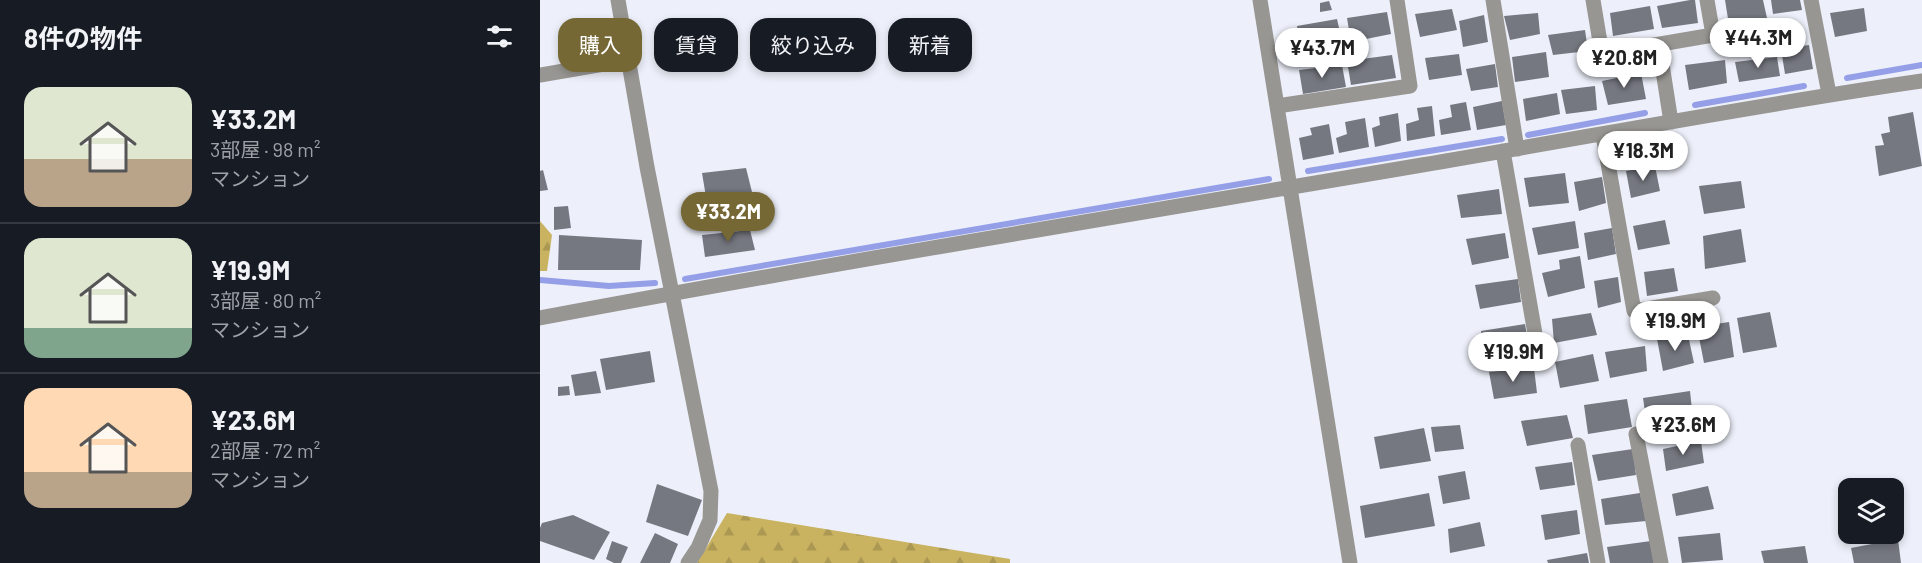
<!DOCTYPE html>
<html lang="ja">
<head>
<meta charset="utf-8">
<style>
	body { margin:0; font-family:Barlow,"Noto Sans JP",sans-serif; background:#20242c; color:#f1f3f6; height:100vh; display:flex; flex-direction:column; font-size:22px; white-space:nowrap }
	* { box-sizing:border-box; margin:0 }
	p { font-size:20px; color:#9ea1a6 }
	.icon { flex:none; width:33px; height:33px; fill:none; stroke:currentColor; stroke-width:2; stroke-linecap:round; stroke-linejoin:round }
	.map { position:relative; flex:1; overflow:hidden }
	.drawer { display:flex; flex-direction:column; background:#171b24; width:540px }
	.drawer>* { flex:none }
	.guide { position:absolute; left:18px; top:18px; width:570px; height:54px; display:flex; gap:12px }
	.buttons { position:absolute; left:1298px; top:478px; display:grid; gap:12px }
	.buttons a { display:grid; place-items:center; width:66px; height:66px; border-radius:12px; background:#171b24; box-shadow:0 3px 9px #0003; font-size:30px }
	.price { position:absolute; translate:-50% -51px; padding:0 14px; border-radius:21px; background:#fff; color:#222; font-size:20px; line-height:39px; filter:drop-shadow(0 2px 3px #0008) }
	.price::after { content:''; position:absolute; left:50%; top:36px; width:18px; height:14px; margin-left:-9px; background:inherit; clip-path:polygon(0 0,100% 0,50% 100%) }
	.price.active { background:#756835; color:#fff }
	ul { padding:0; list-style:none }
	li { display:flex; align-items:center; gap:18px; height:150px; padding:0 24px }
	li+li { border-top:2px solid #363941 }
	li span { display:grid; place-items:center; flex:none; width:168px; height:120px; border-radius:18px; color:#555 }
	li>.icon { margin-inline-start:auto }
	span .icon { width:72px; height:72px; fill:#fffc; stroke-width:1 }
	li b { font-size:26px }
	h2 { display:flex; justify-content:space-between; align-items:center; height:72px; padding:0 24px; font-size:26px }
	.chip { padding:0 21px; border-radius:18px; background:#171b24; box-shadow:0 3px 9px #0003; font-size:21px; line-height:54px }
	.chip.active { background:#756835; color:#fff }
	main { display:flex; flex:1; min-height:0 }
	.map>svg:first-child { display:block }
	.forest { fill:url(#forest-firs) }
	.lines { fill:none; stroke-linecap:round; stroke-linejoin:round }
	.stream { stroke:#949fe8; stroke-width:6 }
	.building { fill:#767881 }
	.minor { stroke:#979692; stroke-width:15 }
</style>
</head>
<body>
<main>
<section class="drawer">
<h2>8件の物件<svg class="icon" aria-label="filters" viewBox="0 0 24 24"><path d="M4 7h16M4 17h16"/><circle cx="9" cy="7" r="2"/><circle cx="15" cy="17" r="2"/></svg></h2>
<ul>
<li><span style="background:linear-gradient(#dfe7d0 60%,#b9a48a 0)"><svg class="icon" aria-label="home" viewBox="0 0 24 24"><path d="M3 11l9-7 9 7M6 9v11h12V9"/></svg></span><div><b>¥33.2M</b><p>3部屋 · 98 m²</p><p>マンション</p></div></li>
<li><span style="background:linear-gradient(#dfe7d0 75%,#7fa58c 0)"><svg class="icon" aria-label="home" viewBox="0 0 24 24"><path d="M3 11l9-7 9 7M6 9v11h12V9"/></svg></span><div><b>¥19.9M</b><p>3部屋 · 80 m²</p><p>マンション</p></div></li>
<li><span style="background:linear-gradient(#ffd9b3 70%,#b9a48a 0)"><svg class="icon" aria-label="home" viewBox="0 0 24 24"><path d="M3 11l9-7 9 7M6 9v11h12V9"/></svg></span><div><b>¥23.6M</b><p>2部屋 · 72 m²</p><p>マンション</p></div></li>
</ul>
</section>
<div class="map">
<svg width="1382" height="563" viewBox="0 0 1382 563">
	<defs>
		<pattern id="forest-firs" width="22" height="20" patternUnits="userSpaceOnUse" patternTransform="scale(1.5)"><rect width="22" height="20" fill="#c9b260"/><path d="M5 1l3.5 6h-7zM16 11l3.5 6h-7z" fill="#ab9852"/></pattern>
	</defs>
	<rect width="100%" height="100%" fill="#edf0fa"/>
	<path class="forest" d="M0 221 12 235 7 271H0Z
		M187 513 470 559V563H157Z"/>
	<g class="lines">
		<path class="stream" d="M1307 78 1382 65
			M1155 105 1264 86
			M988 135 1105 113
			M768 171 962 139
			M145 279 729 179
			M0 280 69 286 115 283"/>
	</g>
	<path class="building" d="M1150 0H1155L1158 23 1122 28 1117 6Z
		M1185 0H1223L1227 18 1189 25Z
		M1231 0H1260L1262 10 1233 14Z
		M789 1 792 10 780 12V3Z
		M1110 6 1114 29 1073 36 1070 13Z
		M1324 8 1327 31 1295 37 1290 13Z
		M912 9 917 30 880 37 875 14Z
		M847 12 851 34 811 42 807 18Z
		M998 13 1000 34 970 40 964 16Z
		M944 15 948 42 923 47 919 21Z
		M797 19 802 41 761 49 757 26Z
		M1227 24 1230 40 1209 43 1207 27Z
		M1045 30 1048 51 1013 55 1008 35Z
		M1202 36 1206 51 1192 53 1190 39Z
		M1269 45 1273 69 1245 74 1241 49Z
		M1006 52 1009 77 975 82 972 57Z
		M919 54 922 75 889 80 885 58Z
		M852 55 856 78 811 85 807 61Z
		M1237 57 1240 76 1199 82 1195 62Z
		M1185 60 1187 83 1149 90 1145 65Z
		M955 64 958 87 931 91 926 69Z
		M802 65 806 87 763 94 759 70Z
		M1101 73 1106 99 1068 105 1062 81Z
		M1055 86 1057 110 1026 114 1021 90Z
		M1017 93 1020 114 986 121 983 99Z
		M962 101 966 125 937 130 933 107Z
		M926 102 931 130 901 135 899 120 912 117 910 105Z
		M892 106 895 136 867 141 866 124 879 120 877 108Z
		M1373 112 1382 166 1339 176 1335 146 1344 145 1341 134 1350 132 1348 117Z
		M858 113 861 141 835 147 832 128 840 125 839 117Z
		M825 118 829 147 799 153 796 138 807 134 805 122Z
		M789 124 794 154 763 160 759 138 772 135 770 128Z
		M1115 166 1120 191 1091 198 1086 171Z
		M206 168 213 196 167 203 162 173Z
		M3 170 8 190 0 191V171Z
		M1025 173 1029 203 989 207 984 178Z
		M1062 177 1066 203 1039 211 1034 182Z
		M1201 181 1205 208 1164 214 1159 186Z
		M959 189 962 214 921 218 917 195Z
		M28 206 31 228 14 230V207Z
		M1125 220 1130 244 1098 250 1093 226Z
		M1035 221 1039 248 998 255 992 228Z
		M1072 228 1076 254 1048 260 1044 233Z
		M1201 229 1206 262 1165 269 1163 236Z
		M210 230 215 250 165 257 162 235Z
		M965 233 969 258 932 265 926 239Z
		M19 235 102 240 100 270H18Z
		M1040 256 1045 288 1008 297 1002 273 1020 269 1019 260Z
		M1134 268 1138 291 1107 296 1104 272Z
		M1078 277 1081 302 1058 308 1054 281Z
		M978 279 981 302 940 309 935 285Z
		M1230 312 1237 347 1203 353 1197 318Z
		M1051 313 1057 335 1014 343 1012 319Z
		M1189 322 1194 357 1164 363 1157 327Z
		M985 324 989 346 945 356 941 331Z
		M1148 335 1154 363 1123 371 1117 339Z
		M1105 346 1107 371 1070 378 1065 352Z
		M110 351 115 382 66 390 60 359Z
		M1053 354 1059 381 1020 388 1015 362Z
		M994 368 997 393 954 399 949 372Z
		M56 371 61 393 35 396 31 375Z
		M29 386 30 395 18 396V387Z
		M1150 391 1153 419 1107 426 1103 398Z
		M1087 399 1092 427 1048 434 1044 405Z
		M1027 415 1033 438 987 446 981 421Z
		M920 425 924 449 895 452 891 427Z
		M884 428 891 461 840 469 834 437Z
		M1161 441 1164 463 1126 471 1123 449Z
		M1093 449 1096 475 1058 481 1052 455Z
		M1032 462 1035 485 1000 490 995 467Z
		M925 471 930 499 903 504 898 476Z
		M117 484 162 500 148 536 106 522Z
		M1168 486 1174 509 1136 516 1132 494Z
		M889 493 895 526 825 538 820 506Z
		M1100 493 1106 521 1065 525 1061 499Z
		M1037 510 1040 534 1005 540 1001 515Z
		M33 515 70 532 54 560 0 541V528L2 523Z
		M940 522 945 546 910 553 908 529Z
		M115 533 138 544 130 563H100Z
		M1180 533 1183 560 1142 563 1138 537Z
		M1358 539 1361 563H1314L1311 548Z
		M72 541 88 547 81 563H74L66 559Z
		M1111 541 1114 563H1070L1067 547Z
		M1265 546 1268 563H1224L1221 551Z
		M1047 553 1049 563H1008L1007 560Z"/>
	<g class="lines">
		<path class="minor" d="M78 0 107 167 171 491 170 520 158 548 148 563
			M720 0 810 563
			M953 0 977 149
			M1053 0 1062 54 1173 35 1167 0
			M1271 0 1289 94
			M1119 45 1131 122
			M0 75 87 60
			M737 106 870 86 857 0
			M1063 135 1094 311 1173 298
			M963 151 997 345
			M0 318C293 263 588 215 882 165 1049 137 1215 105 1382 81
			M1096 434 1121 563
			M1038 445 1058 563"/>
	</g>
</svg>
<div class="buttons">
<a><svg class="icon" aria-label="layers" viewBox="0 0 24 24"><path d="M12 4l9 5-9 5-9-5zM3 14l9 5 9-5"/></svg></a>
</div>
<b class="price" style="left:1218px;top:69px">¥44.3M</b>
<b class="price" style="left:782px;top:79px">¥43.7M</b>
<b class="price" style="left:1084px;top:89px">¥20.8M</b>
<b class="price" style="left:1103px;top:182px">¥18.3M</b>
<b class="price active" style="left:188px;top:243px">¥33.2M</b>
<b class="price" style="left:1135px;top:352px">¥19.9M</b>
<b class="price" style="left:973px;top:383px">¥19.9M</b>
<b class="price" style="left:1143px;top:456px">¥23.6M</b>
<div class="guide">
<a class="chip active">購入</a>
<a class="chip">賃貸</a>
<a class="chip">絞り込み</a>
<a class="chip">新着</a>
</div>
</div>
</main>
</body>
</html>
